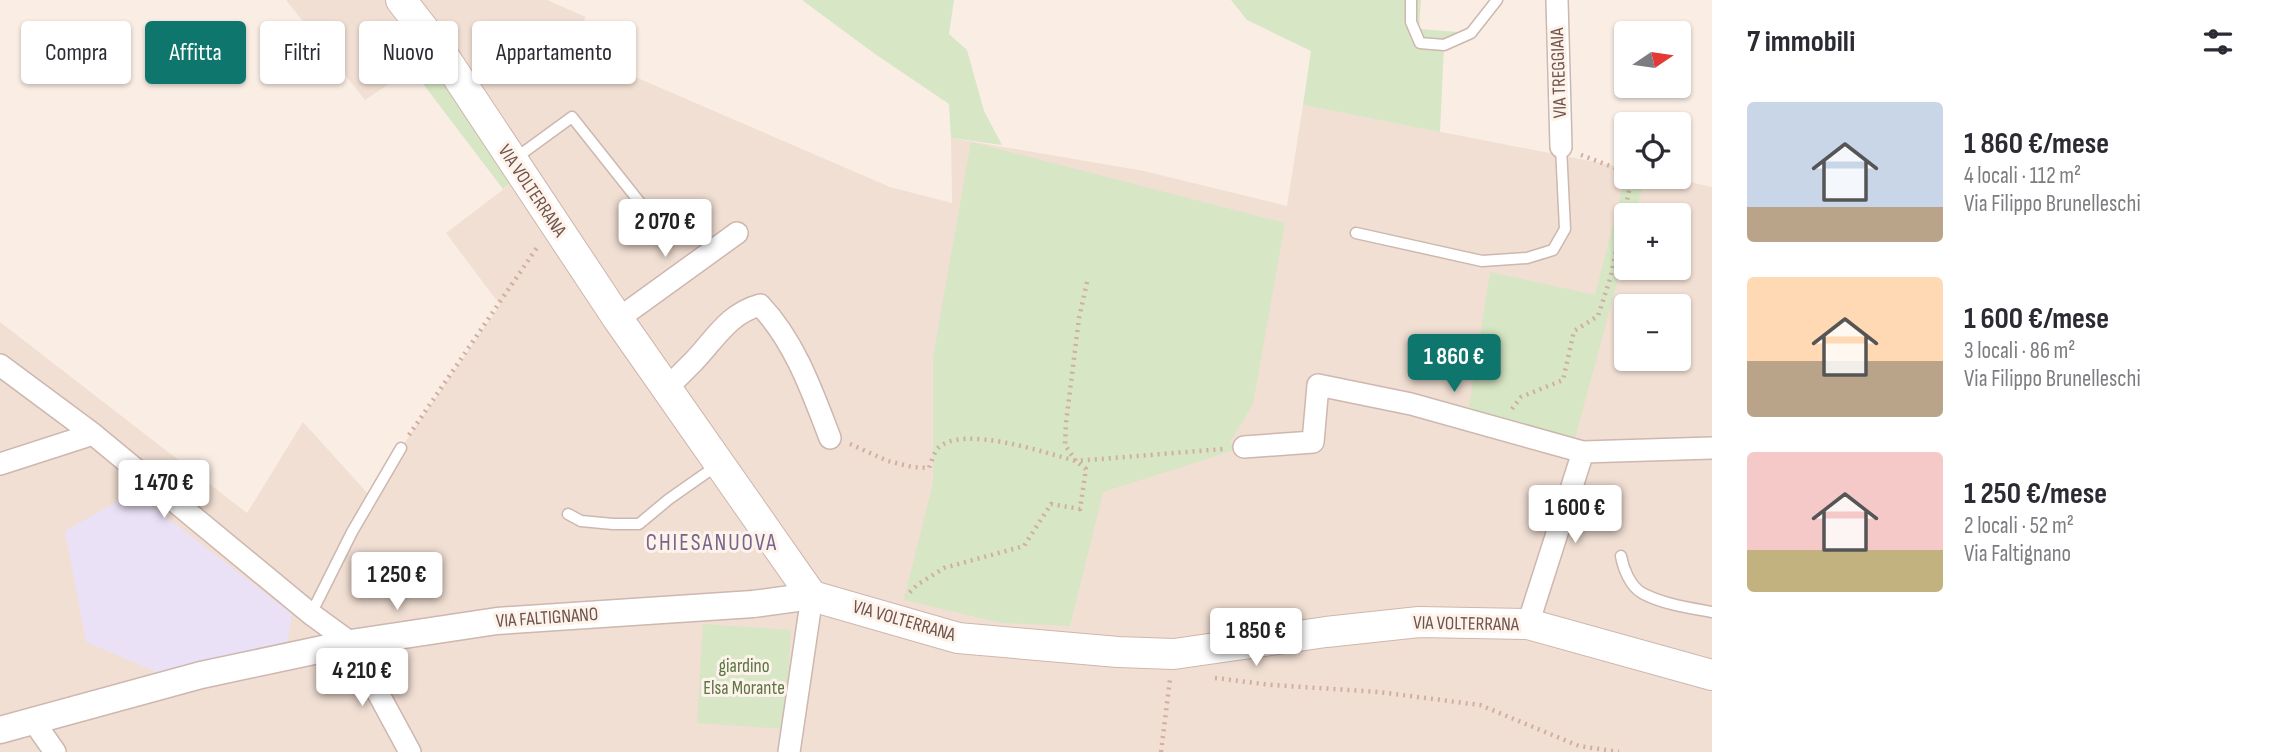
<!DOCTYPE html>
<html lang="it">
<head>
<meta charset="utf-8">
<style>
	body { margin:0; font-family:"Sofia Sans Condensed",sans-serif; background:#f2f2f3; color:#2b2b33; height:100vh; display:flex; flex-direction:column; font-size:26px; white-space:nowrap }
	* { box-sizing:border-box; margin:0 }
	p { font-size:23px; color:#7c7c81 }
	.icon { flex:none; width:38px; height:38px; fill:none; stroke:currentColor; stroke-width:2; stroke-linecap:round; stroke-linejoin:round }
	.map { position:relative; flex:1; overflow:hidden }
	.drawer { display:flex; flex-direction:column; background:#fff; width:560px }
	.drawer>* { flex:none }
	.top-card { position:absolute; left:21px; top:21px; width:665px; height:63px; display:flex; gap:14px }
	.needle { width:46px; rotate:77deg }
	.controls { position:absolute; left:1614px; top:21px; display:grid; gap:14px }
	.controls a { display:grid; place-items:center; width:77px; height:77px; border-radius:7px; background:#fff; box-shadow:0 2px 5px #0004; font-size:35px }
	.price { position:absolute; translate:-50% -60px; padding:0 16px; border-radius:7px; background:#fff; color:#222; font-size:23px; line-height:46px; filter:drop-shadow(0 2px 4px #0008) }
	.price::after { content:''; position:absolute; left:50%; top:42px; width:21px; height:16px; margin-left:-10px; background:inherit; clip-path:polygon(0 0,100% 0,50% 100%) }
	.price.on { background:#0f766e; color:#fff }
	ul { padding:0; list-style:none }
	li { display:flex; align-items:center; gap:21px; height:175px; padding:0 35px }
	li span { display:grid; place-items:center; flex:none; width:196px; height:140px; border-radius:7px; color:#555 }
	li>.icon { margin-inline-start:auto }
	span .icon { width:84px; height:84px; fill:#fffc; stroke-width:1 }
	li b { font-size:30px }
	h2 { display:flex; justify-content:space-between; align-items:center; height:84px; padding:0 35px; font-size:30px }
	.chip { padding:0 24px; border-radius:7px; background:#fff; box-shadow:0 2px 5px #0004; font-size:24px; line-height:63px }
	.chip.on { background:#0f766e; color:#fff }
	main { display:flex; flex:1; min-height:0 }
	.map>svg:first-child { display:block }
	.residential { fill:#f1dfd3; fill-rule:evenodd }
	.education { fill:#ebe1f6 }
	.green { fill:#d7e6c4 }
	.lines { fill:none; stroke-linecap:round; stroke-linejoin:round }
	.service-casing { stroke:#cdb7af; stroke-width:13 }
	.minor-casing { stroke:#cdb7af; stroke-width:24 }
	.tertiary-casing { stroke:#cdb7af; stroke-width:29 }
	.secondary-casing { stroke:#cfb6ac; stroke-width:32 }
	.path { stroke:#d1ada2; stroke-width:4.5; stroke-dasharray:2 5; stroke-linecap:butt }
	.service { stroke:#fff; stroke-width:10 }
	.minor { stroke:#fff; stroke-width:21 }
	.tertiary { stroke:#fff; stroke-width:26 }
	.secondary { stroke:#fff; stroke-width:30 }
	.labels { text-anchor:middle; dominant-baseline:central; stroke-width:6; stroke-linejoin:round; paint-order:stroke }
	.street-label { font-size:19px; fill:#70534c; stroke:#fdf3ea }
	.park-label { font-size:19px; fill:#5b7545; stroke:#fdf3ea }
	.quarter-label { font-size:23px; letter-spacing:2px; fill:#79648c; stroke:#fdf3ea }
</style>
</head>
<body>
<main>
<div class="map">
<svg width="1712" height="752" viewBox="0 0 1712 752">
	<rect width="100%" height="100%" fill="#faeee4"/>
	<path class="residential" d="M286 0H547L586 17 568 48 890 187 952 203 951 138 1144 171 1287 206 1303 105 1626 168V177H1666L1712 187V752H0V322L247 513 303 422 371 497 401 448 500 305 446 233 522 175 439 50 365 100ZM1626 215H1678V268H1626ZM1626 306H1678V359H1626Z"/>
	<path class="education" d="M134 492 292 614 287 646 159 673 86 642 65 531Z"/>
	<path class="green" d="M802 0H954L949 34 967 50 984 111 1002 145 951 138 949 104 875 54Z
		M1231 0H1421L1419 29 1471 33 1444 45 1440 132 1303 105 1311 51 1247 20Z
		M439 49 522 175 503 189 411 68Z
		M971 142 1285 223 1253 404 1229 444 1244 447 1103 492 1070 626 1002 623 904 600 933 483V357Z
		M1626 174V177H1645L1635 215H1626V250L1572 449 1467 419 1490 272 1595 295Z
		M703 624 791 630 785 729 697 723Z"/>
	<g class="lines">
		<defs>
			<path id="service" d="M1411 0V22L1420 43 1444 45 1471 33 1497 0
				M513 160 572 117 649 214
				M1356 233 1482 261 1527 258 1553 250 1565 229 1561 147
				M568 514 581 521 613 524H639L669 499 719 464
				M1621 556C1623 568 1630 586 1642 593 1662 604 1690 608 1712 612
				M311 614 352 532 401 448"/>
			<path id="minor" d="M1557 0 1561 147
				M618 319 737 233
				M0 365 93 434 311 614 351 643 410 752
				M667 388C676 379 685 370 694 361 716 338 728 314 760 305 795 342 812 391 830 438
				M1244 447 1313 442 1318 385 1411 404 1583 452 1712 448
				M0 464 93 434
				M1528 624 1583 452
				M34 722 55 752
				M789 752 812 596"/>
			<path id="tertiary" d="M0 730 201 675 351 643 497 621 753 604 812 596"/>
			<path id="secondary" d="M401 0 439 49 618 319 812 596 958 638 1118 652 1174 654 1326 632 1419 622 1528 624 1712 675"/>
		</defs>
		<use href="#service" class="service-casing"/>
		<use href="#minor" class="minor-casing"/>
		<use href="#tertiary" class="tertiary-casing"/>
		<use href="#secondary" class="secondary-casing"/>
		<path class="path" d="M1581 155 1626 172
			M1087 282 1079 318 1066 423 1065 445 1076 461 1223 449
			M1512 409 1521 397 1563 380 1574 331 1598 316 1610 279 1632 177
			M409 435 538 246
			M850 444 888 461 912 467 929 468C931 463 934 452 938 448 963 424 1045 453 1076 461L1086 469 1080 509 1051 504 1024 546 944 568 917 585 906 596
			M1215 678 1272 685 1379 692 1480 705 1579 746 1619 752
			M1161 752 1170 679"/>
		<use href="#service" class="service"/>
		<use href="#minor" class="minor"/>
		<use href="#tertiary" class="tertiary"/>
		<use href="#secondary" class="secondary"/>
	</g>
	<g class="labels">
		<g class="street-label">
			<text transform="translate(1559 73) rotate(-92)">VIA TREGGIAIA</text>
			<text transform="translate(532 191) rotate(56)">VIA VOLTERRANA</text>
			<text transform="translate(547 618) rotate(-4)">VIA FALTIGNANO</text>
			<text transform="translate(904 621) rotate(16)">VIA VOLTERRANA</text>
			<text transform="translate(1466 624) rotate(1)">VIA VOLTERRANA</text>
		</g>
		<g class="park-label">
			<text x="744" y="666">giardino<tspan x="744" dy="22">Elsa Morante</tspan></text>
		</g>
		<g class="quarter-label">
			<text x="712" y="543">CHIESANUOVA</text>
		</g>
	</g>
</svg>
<div class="controls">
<a><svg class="needle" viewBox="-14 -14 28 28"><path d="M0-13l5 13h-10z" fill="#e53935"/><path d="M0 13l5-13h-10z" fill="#7c7c81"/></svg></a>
<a><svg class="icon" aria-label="locate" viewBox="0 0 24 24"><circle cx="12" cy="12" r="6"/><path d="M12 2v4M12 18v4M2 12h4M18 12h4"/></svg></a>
<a>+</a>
<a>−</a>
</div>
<b class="price" style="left:665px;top:259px">2 070 €</b>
<b class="price on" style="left:1454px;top:394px">1 860 €</b>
<b class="price" style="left:164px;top:520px">1 470 €</b>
<b class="price" style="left:1575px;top:545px">1 600 €</b>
<b class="price" style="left:397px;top:612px">1 250 €</b>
<b class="price" style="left:1256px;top:668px">1 850 €</b>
<b class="price" style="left:362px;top:708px">4 210 €</b>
<div class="top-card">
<a class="chip">Compra</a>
<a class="chip on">Affitta</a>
<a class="chip">Filtri</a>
<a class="chip">Nuovo</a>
<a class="chip">Appartamento</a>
</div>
</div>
<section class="drawer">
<h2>7 immobili<svg class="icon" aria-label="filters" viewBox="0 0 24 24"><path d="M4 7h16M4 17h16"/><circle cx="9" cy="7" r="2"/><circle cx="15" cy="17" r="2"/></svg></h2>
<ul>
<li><span style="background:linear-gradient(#c9d6e8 75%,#b9a48a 0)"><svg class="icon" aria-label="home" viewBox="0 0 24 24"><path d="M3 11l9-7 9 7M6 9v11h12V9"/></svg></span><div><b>1 860 €/mese</b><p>4 locali · 112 m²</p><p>Via Filippo Brunelleschi</p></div></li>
<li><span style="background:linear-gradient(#ffd9b3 60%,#b9a48a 0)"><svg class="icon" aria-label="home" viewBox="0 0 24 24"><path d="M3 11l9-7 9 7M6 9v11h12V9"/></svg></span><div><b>1 600 €/mese</b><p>3 locali · 86 m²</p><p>Via Filippo Brunelleschi</p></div></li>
<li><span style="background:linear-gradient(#f6c9c9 70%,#c2b280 0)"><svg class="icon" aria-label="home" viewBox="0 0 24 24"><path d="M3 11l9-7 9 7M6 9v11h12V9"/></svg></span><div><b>1 250 €/mese</b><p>2 locali · 52 m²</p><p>Via Faltignano</p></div></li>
</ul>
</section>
</main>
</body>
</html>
